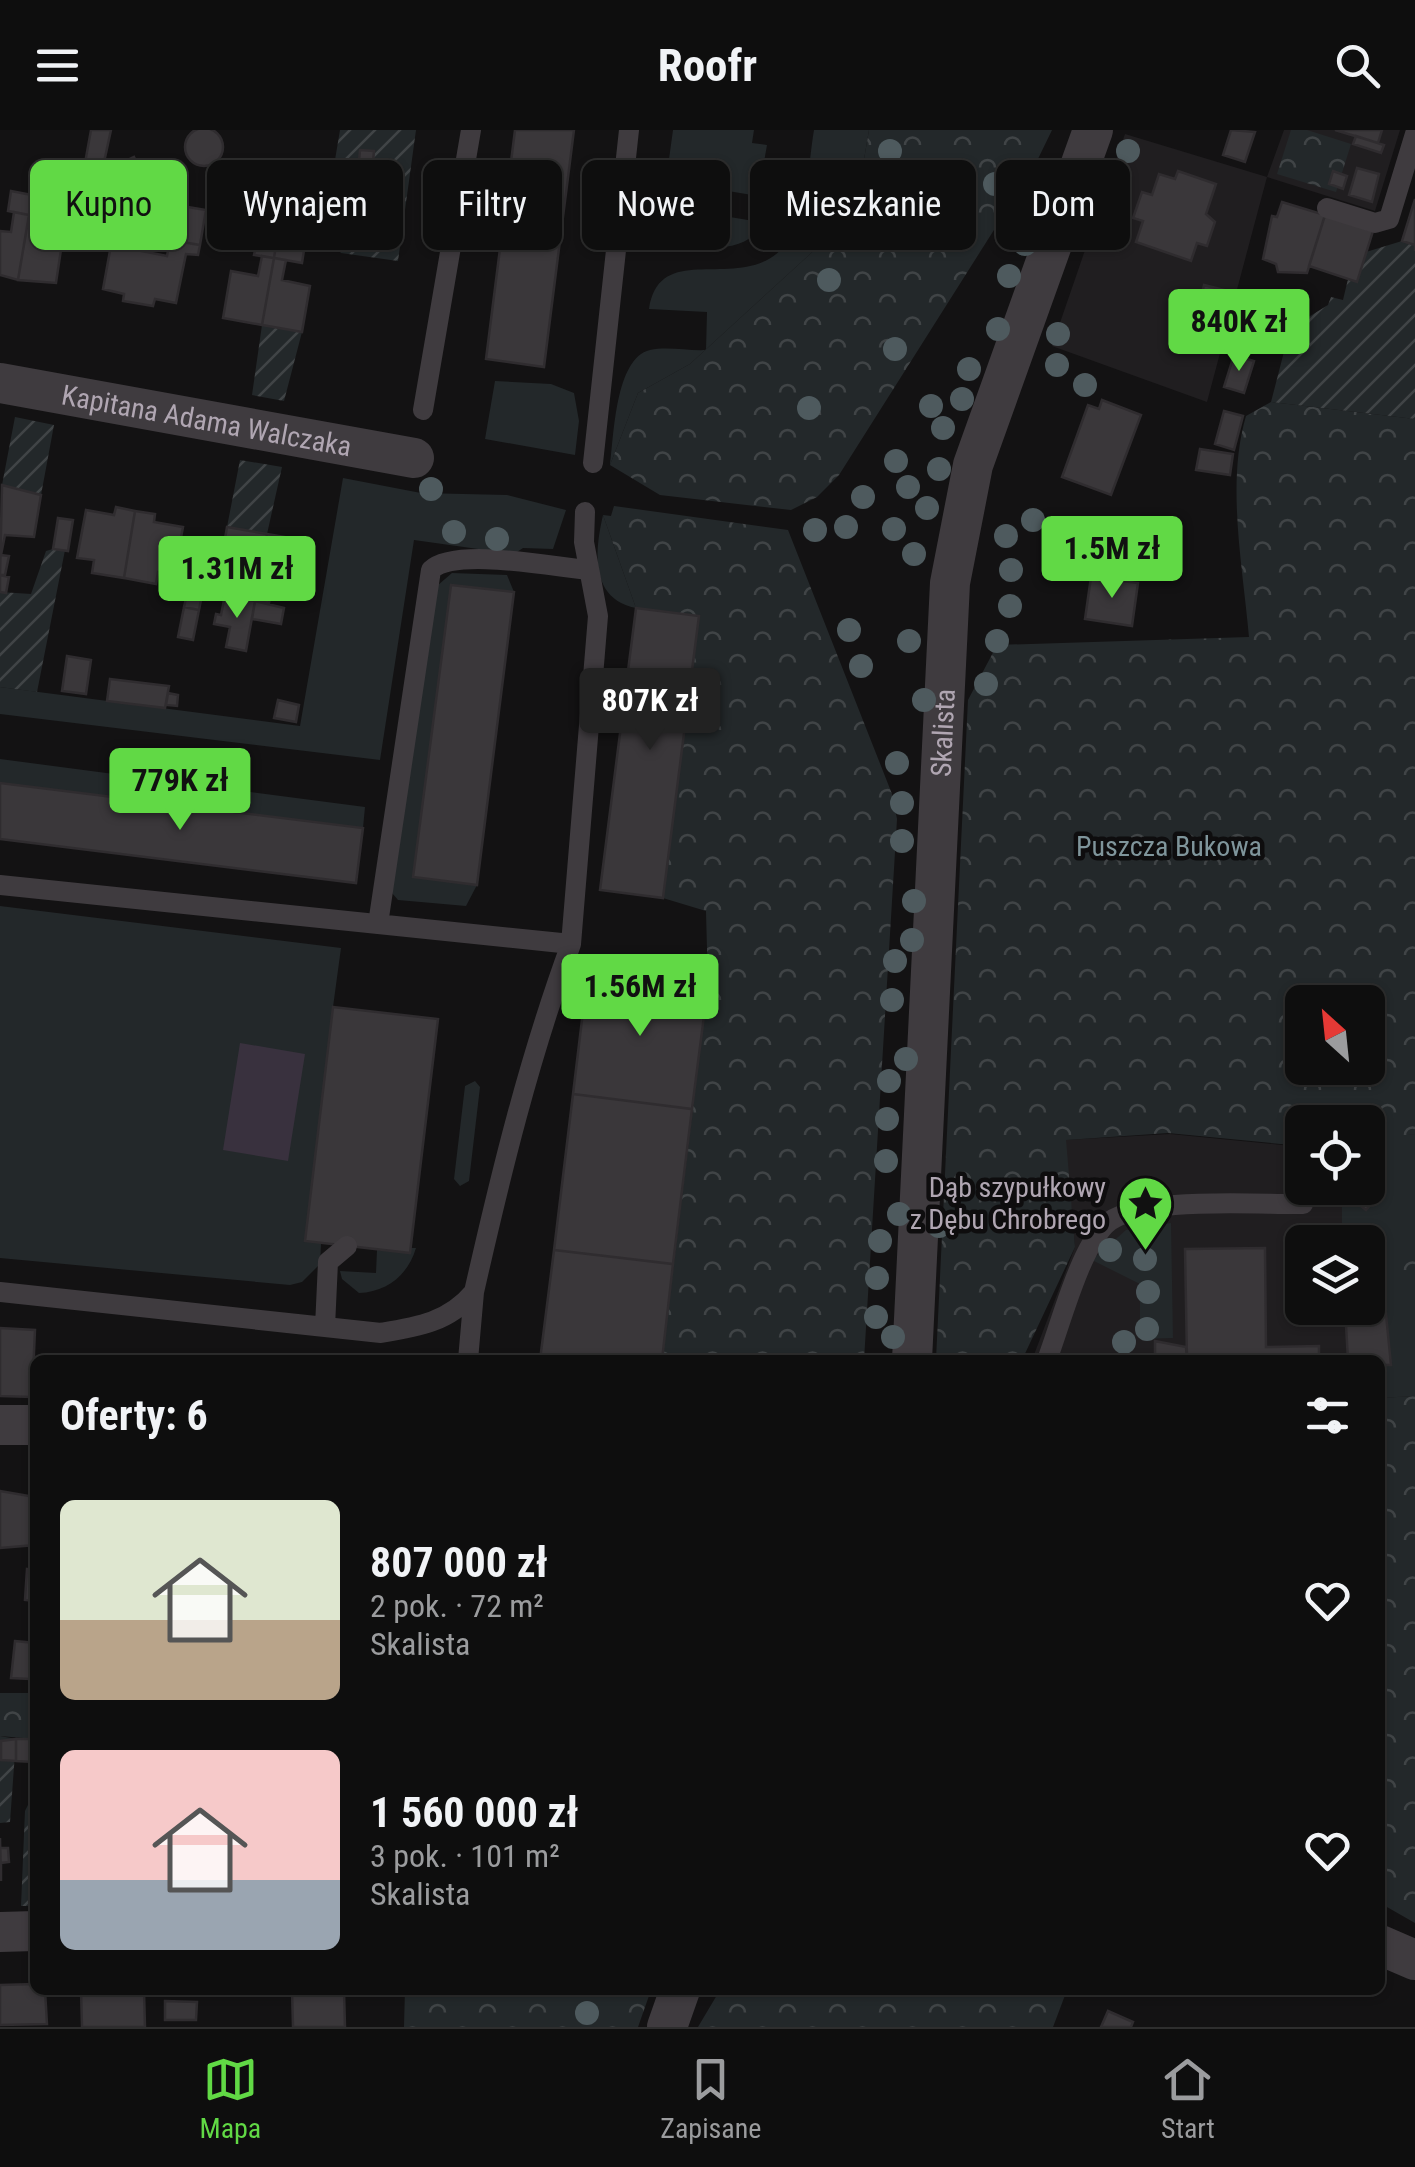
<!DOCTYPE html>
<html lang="pl">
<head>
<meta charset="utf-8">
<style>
	body { margin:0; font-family:"Roboto Condensed",sans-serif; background:#171717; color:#f1f3f6; height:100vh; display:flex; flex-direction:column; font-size:38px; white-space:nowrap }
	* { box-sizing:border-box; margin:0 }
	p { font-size:32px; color:#9b9c9e }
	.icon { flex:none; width:55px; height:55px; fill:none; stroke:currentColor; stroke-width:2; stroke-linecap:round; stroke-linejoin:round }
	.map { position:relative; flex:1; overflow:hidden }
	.details { position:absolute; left:30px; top:1225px; width:1355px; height:640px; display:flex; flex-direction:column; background:#0e0e0e; border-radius:15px; box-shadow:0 2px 8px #0004,0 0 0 2px #2e2e2e }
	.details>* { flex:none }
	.top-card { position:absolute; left:30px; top:30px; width:1355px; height:90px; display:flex; gap:20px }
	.needle { width:65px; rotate:333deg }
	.tools { position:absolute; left:1285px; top:855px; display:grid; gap:20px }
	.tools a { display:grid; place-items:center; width:100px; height:100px; border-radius:15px; background:#0e0e0e; box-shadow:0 2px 8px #0004,0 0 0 2px #2e2e2e; font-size:50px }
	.price { position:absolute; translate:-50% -85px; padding:0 22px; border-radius:10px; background:#61d945; color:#111; font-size:32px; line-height:65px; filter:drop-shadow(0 2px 5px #0008) }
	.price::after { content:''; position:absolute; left:50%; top:60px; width:30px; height:22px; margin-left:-15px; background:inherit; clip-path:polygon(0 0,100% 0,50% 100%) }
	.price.active { background:#222; color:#fff }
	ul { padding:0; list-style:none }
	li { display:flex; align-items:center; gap:30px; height:250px; padding:0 30px }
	li span { display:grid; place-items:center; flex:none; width:280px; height:200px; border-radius:15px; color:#555 }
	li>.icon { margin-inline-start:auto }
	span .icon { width:120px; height:120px; fill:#fffc; stroke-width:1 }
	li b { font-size:42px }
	h2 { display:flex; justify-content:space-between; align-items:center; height:120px; padding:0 30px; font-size:42px }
	.pill { padding:0 35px; border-radius:15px; background:#0e0e0e; box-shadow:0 2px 8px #0004,0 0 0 2px #2e2e2e; font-size:35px; line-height:90px }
	.pill.active { background:#61d945; color:#111 }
	header { display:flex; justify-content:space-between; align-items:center; height:130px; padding:0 30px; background:#0e0e0e; font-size:45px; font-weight:700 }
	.tabs { display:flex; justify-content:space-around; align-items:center; height:140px; border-top:2px solid #2e2e2e; background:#0e0e0e; font-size:28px; color:#9b9c9e }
	.tabs a { display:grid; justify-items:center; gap:5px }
	.tabs .active { color:#61d945 }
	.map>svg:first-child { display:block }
	.built { fill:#201e20; fill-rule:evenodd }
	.grass { fill:#23282a }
	.forest { fill:url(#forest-crowns); fill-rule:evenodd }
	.garden { fill:url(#garden-furrows) }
	.water { fill:#39313e }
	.building { fill:#3a373a; stroke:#2f2c2f; stroke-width:2.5 }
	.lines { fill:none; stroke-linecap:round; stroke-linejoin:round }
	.service { stroke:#3f3b3f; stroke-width:20 }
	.minor { stroke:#3f3b3f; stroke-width:40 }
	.tree { fill:#4e5a5e }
	.labels { text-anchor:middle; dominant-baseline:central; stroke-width:9; stroke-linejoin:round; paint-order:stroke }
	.street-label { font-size:28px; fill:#b0a6b2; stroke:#0e0d0e }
	.park-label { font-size:28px; fill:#7f959b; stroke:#0e0d0e }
	.poi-label { font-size:28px; fill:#b0a6b2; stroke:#0e0d0e; text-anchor:end }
</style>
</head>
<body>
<header><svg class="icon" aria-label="menu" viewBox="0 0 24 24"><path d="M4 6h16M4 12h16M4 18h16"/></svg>Roofr<svg class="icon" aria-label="search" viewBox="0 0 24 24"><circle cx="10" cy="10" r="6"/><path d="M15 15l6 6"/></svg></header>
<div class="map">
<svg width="1415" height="1897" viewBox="0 0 1415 1897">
	<defs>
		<pattern id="forest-crowns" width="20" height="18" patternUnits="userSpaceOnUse" patternTransform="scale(2.5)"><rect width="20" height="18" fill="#23282a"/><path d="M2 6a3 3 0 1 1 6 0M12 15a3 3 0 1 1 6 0" fill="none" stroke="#404446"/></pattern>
		<pattern id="garden-furrows" width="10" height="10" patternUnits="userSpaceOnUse" patternTransform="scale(2.5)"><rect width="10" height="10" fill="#23282a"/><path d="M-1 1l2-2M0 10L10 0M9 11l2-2" fill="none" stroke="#404446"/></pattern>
	</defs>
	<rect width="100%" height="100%" fill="#131213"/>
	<path class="built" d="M1284 0H1400L1375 81 1267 47 1207 272 1052 216 1125 4 1267 47Z
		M1170 1004 1302 1017V1058H1368L1415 1004V1266L1380 1268V1230H1032L1075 1117 1065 1010ZM1302 1112H1368V1178H1302Z"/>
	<path class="grass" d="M673 0H754L752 13 767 15 758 66 716 59 713 73 675 67 677 53 666 51Z
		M814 0H869L855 83 690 234 638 263 610 335C614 307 615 228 650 220 667 216 688 221 706 220L707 182 649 179C660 106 745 168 787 113 808 85 808 34 814 0Z
		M770 68 776 69C762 131 684 133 663 76L760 92Z
		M495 251 551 254 574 263 579 291 575 325 485 309Z
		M343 348 421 363 507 365 566 380 553 419 523 418 514 424 414 410 380 630 0 584V557L300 596Z
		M603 385 636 478C589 469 595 420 603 385Z
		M452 443 507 445 514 462 451 455 413 746 477 755 466 776 398 770 392 763 438 455Z
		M0 629 365 677 363 698 0 653Z
		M0 776 341 818 333 877 320 1134 302 1152 290 1155 0 1128Z
		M475 951 480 957 469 1051 460 1056 454 1049 465 956Z
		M1415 1004V1266L1380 1268V1230H1348L1345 1178H1368V1112H1342V1058H1368L1371 1006Z
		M1171 1093 1173 1208 1140 1209V1154L1092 1130 1126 1100Z
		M411 1118H416C408 1145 387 1162 359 1163L342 1149 340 1141 376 1143 377 1120 410 1123Z"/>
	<path class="forest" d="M869 0H1052L1035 35 839 345 817 367 791 380 660 365 610 335 638 263 690 234 855 83Z
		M1291 0H1307L1351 14 1336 62 1277 44Z
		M1271 272 1415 289V1004L1368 1010V992H1302V1016L1168 1003 1066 1010 1075 1117 1022 1230H936L968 570 997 515 1249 507C1243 437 1226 354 1246 286ZM1302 872H1368V938H1302Z
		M614 376 788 400 892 664 897 689 864 1230H662L708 855 706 781 663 768 699 487 636 478 603 385 611 386Z
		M1415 1111V1159H1404L1401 1112Z
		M1415 1266V1793L1380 1773V1268Z
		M0 1563H35V1609L0 1606Z
		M405 1860H651L638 1897H404Z
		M720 1860H1067L1053 1897H698Z"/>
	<path class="garden" d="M340 0H416L398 131 341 123 323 102Z
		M1402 111 1415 115V289L1271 272 1285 218 1299 208 1302 191 1328 175 1331 167 1343 170 1348 149 1357 151 1366 122Z
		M262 195 302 202 284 271 252 265Z
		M15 287 54 295 41 365 2 355Z
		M240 330 282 337 267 404 227 397Z
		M53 419 65 420 37 562 0 557V462L31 464 46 421Z
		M0 1606 16 1609 10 1692 0 1693Z
		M35 1661V1776H21L25 1681Z"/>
	<path class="water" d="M240 913 305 924 288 1031 223 1020Z"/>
	<path class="building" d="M185 17a19 19 0 1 1 38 0a19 19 0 1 1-38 0Z
		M91 0H111L103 37 85 33Z
		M515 0H574L544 237 486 229Z
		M1231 0 1255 2 1245 32 1223 25Z
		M1335 0H1382L1378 13Z
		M1356 6 1384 15 1381 23 1353 14Z
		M360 20 374 21 373 32 359 31Z
		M134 27 139 37 124 44 119 34Z
		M232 33 249 36 243 68 226 66Z
		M1357 38 1379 44 1372 72 1349 65Z
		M1178 41 1216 54 1206 84 1215 92 1207 116 1197 113 1191 131 1136 112 1143 91 1133 88 1142 62 1152 65 1159 44 1175 49Z
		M1333 41 1347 46 1343 59 1329 54Z
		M364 45 373 54 370 65 357 69 349 60 352 49Z
		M11 61 32 65 29 85 8 81Z
		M32 65 49 68 46 88 29 85Z
		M1415 69V121V115L1402 111Z
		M1282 72 1325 85 1307 143 1278 142 1276 134 1263 129 1272 86 1277 87Z
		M176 75 206 80 200 115 170 110Z
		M14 82 29 85 18 150 0 145V101L11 102Z
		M29 85 39 86 36 106 62 113 56 153 18 150Z
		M1325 85 1373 101 1357 152 1309 136Z
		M255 88 280 93 277 109 252 105Z
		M258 106 277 109 274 128 254 125Z
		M277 109 305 114 302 133 274 128Z
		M170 110 200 115 198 125 186 124 176 173 155 169 153 176 123 171 124 164 103 159 111 115 167 126Z
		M262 126 274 128 262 195 223 188 231 141 258 146Z
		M274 128 286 130 282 150 310 156 302 202 262 195Z
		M1204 155 1228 161 1224 178 1200 171Z
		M1234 225 1254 231 1244 263 1224 257Z
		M1102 270 1141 285 1111 365 1062 347 1088 275 1099 279Z
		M1224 281 1243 286 1234 320 1215 314Z
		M1200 319 1233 324 1230 345 1196 340Z
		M2 355 41 365 34 407 5 405 1 425 9 426 5 445H0Z
		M116 377 135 381 124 448 92 443 94 430 77 428 86 380 114 385Z
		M135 381 155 384 154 392 183 397 174 445 158 442 156 454 124 448Z
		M58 388 73 390 68 421 53 419Z
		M227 397 267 404 255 471 243 468 246 448 219 443Z
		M267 404 308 411 300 458 273 453 269 473 255 471Z
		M0 445 9 447 6 463 0 462Z
		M1091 447 1138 453 1132 496 1085 489Z
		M190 452 204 455 199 480 184 477Z
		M451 455 514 462 477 755 413 747Z
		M225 465 255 471 246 521 226 517 230 497 214 494 216 484 221 485Z
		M255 471 284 478 281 494 252 489Z
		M184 477 199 480 193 510 178 507Z
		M636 478 699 486 663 768 600 760Z
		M67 526 91 530 86 564 62 561Z
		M110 549 169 556 165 578 107 571Z
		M168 563 178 565 177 576 166 575Z
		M278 570 299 575 296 592 274 588Z
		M0 653 363 698 356 753 0 709Z
		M588 840 708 855 692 979 573 964Z
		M333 877 438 889 410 1123 305 1111Z
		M573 964 692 979 673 1134 554 1120Z
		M1368 1068 1373 1072 1366 1080 1361 1076Z
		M1265 1118 1266 1217 1319 1216V1230H1187L1185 1119Z
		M554 1120 673 1134 662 1230H540Z
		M1380 1123 1391 1235H1380V1230H1348L1345 1178H1368V1124Z
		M0 1198 35 1200 32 1267 0 1266Z
		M1155 1211 1186 1217 1187 1230H1155Z
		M34 1228 92 1230H35V1267Z
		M0 1361 35 1367V1415L0 1418Z
		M27 1439 35 1440V1471L25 1470Z
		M15 1511 35 1513V1542L30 1549 11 1548Z
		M16 1609H34L33 1632 16 1631Z
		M16 1609V1631L1 1630V1611Z
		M0 1708V1718H8L9 1732 1 1733V1751Z
		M35 1854V1860H45L47 1894 0 1895V1855Z
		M81 1860H144L145 1897H82Z
		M292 1860H344L345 1897H293Z
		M165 1871 197 1872 196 1890H165Z
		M1108 1881 1133 1892 1131 1897H1101Z"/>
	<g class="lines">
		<path class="service" d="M1327 78 1375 93 1389 89 1415 4
			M423 280 471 0
			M593 333 629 0
			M0 755 571 814 598 486 584 412 585 382
			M378 794 431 440C455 417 554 437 589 440
			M0 1162 381 1203C418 1197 449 1192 474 1162 501 1043 529 928 571 814
			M325 1197 328 1132 347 1116
			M468 1230 474 1162
			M1047 1230C1061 1193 1079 1122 1105 1095 1134 1065 1259 1075 1303 1074"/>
		<g class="minor">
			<path id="s1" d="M0 253 414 328"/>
			<path id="s2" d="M912 1230 950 453 973 335 1093 0"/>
			<path d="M0 1295H35"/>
			<path d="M0 1802 35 1801"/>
			<path d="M1380 1815 1415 1830"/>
			<path d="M667 1897 680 1860"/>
		</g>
	</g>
	<g class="tree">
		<circle cx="890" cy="21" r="12"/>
		<circle cx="1128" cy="21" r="12"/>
		<circle cx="995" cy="54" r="12"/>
		<circle cx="840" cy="66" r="12"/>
		<circle cx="933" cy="83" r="12"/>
		<circle cx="1025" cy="114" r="12"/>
		<circle cx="1009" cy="146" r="12"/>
		<circle cx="829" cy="150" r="12"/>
		<circle cx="998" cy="199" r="12"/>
		<circle cx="1058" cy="204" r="12"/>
		<circle cx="895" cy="219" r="12"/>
		<circle cx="1057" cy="235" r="12"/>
		<circle cx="969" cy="239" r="12"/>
		<circle cx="1085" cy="255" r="12"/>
		<circle cx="962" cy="269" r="12"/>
		<circle cx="931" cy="276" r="12"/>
		<circle cx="809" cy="278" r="12"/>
		<circle cx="943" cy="298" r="12"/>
		<circle cx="896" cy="331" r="12"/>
		<circle cx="939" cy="339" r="12"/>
		<circle cx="908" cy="357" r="12"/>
		<circle cx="431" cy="359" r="12"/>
		<circle cx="863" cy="367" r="12"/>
		<circle cx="927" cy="378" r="12"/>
		<circle cx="1033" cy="390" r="12"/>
		<circle cx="846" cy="397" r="12"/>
		<circle cx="894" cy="399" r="12"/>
		<circle cx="815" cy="400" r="12"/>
		<circle cx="454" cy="402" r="12"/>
		<circle cx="1006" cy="406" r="12"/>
		<circle cx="497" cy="409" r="12"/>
		<circle cx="914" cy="424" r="12"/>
		<circle cx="1011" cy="440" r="12"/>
		<circle cx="1010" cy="476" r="12"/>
		<circle cx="849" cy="500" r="12"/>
		<circle cx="909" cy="511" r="12"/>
		<circle cx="997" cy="511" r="12"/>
		<circle cx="861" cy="536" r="12"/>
		<circle cx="986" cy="554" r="12"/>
		<circle cx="924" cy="570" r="12"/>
		<circle cx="897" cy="633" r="12"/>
		<circle cx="902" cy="673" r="12"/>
		<circle cx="902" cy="711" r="12"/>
		<circle cx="914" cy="771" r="12"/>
		<circle cx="912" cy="810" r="12"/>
		<circle cx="895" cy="831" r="12"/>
		<circle cx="892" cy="870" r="12"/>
		<circle cx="906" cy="929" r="12"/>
		<circle cx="889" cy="951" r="12"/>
		<circle cx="887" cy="989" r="12"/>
		<circle cx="886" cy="1031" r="12"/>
		<circle cx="899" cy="1084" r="12"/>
		<circle cx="939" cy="1096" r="12"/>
		<circle cx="880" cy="1111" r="12"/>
		<circle cx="1110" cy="1120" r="12"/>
		<circle cx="1145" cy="1129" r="12"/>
		<circle cx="877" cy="1148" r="12"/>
		<circle cx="1148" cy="1162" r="12"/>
		<circle cx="876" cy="1187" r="12"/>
		<circle cx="1147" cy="1199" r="12"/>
		<circle cx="893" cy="1207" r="12"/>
		<circle cx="1124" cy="1212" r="12"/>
		<circle cx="587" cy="1883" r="12"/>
	</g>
	<defs>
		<symbol id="sight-pin" viewBox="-11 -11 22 30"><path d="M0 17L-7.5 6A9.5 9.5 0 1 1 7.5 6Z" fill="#61d945" stroke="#0e0d0e"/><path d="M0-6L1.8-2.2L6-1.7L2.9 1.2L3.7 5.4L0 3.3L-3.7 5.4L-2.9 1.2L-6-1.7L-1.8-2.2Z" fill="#111"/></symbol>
	</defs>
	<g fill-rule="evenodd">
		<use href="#sight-pin" x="1114" y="1042" width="63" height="86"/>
	</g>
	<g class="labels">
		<g class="street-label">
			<text stroke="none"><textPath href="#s1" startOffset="210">Kapitana Adama Walczaka</textPath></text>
			<text stroke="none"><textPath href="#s2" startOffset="628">Skalista</textPath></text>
		</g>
		<g class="park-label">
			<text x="1169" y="716">Puszcza Bukowa</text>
		</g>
		<g class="poi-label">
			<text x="1106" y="1057">Dąb szypułkowy<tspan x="1106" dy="32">z Dębu Chrobrego</tspan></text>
		</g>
	</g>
</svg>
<div class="tools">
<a><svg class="needle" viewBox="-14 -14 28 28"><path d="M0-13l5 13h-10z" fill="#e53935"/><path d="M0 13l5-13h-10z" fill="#9b9c9e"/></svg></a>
<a><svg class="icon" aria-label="locate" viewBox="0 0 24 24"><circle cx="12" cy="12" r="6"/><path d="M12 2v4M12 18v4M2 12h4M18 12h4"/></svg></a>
<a><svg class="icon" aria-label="layers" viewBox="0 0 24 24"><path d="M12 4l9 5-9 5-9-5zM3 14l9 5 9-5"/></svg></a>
</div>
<b class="price" style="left:1239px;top:244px">840K zł</b>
<b class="price" style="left:1112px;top:471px">1.5M zł</b>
<b class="price" style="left:237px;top:491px">1.31M zł</b>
<b class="price active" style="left:650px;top:623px">807K zł</b>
<b class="price" style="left:180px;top:703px">779K zł</b>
<b class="price" style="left:640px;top:909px">1.56M zł</b>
<div class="top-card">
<a class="pill active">Kupno</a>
<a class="pill">Wynajem</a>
<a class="pill">Filtry</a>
<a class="pill">Nowe</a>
<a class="pill">Mieszkanie</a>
<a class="pill">Dom</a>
</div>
<section class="details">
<h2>Oferty: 6<svg class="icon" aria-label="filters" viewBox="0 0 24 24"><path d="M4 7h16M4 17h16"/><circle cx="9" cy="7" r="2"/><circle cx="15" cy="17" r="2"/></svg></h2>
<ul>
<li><span style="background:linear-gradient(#dfe7d0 60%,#b9a48a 0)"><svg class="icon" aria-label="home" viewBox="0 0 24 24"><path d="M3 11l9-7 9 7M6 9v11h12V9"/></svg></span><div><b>807 000 zł</b><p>2 pok. · 72 m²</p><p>Skalista</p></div><svg class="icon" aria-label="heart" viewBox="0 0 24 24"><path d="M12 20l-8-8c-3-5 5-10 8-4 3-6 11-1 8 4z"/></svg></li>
<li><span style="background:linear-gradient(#f6c9c9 65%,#9aa5b1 0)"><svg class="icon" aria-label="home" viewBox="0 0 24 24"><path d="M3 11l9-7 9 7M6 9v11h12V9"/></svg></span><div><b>1 560 000 zł</b><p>3 pok. · 101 m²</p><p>Skalista</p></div><svg class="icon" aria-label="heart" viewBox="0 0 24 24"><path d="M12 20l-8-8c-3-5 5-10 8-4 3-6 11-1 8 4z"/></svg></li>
</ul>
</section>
</div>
<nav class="tabs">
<a class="active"><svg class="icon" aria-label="map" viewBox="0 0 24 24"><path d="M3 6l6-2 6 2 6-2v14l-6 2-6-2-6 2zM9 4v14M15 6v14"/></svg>Mapa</a>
<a><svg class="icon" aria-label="saved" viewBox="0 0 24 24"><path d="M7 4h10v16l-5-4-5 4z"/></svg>Zapisane</a>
<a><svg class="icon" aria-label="home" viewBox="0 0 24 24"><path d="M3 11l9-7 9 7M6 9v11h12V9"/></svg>Start</a>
</nav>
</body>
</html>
